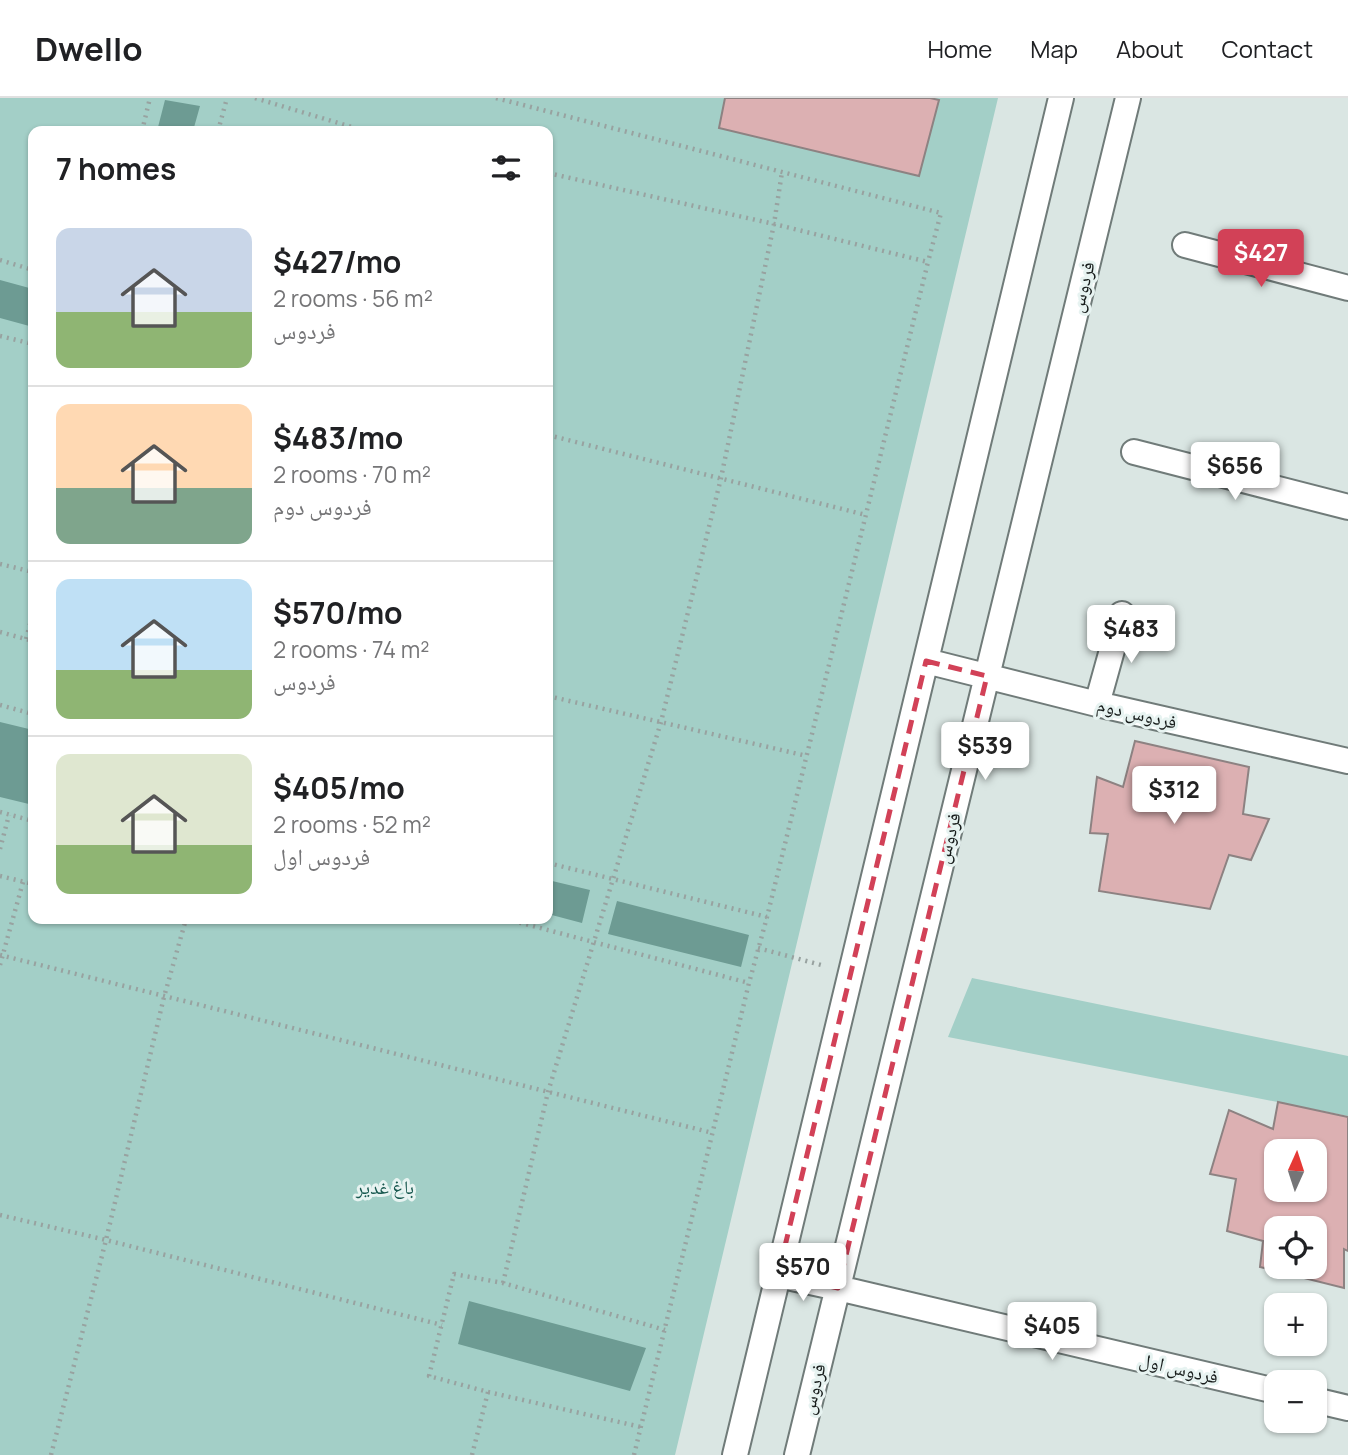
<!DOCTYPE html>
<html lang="en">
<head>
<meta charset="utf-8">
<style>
	body { margin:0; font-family:Manrope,"Noto Naskh Arabic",sans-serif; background:#f6f6f6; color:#202124; height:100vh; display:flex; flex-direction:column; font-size:26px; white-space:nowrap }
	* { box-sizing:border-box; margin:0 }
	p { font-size:23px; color:#757577 }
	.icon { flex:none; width:38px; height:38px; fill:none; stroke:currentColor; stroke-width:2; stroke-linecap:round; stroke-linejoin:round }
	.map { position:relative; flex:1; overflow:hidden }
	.panel { position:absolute; left:28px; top:28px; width:525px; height:798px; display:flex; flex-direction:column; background:#fff; border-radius:14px; box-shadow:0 2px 5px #0004 }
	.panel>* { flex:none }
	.needle { width:46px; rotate:3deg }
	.fabs { position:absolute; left:1264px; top:1041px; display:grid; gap:14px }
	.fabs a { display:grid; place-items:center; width:63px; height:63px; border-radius:14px; background:#fff; box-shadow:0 2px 5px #0004; font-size:35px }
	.price { position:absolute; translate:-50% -60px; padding:0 16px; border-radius:7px; background:#fff; color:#222; font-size:23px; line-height:46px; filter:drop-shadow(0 2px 4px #0008) }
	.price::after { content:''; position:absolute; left:50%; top:42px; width:21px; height:16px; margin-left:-10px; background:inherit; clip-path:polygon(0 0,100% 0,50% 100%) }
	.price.current { background:#d24157; color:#fff }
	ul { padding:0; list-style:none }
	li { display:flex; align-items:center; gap:21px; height:175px; padding:0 28px }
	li+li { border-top:2px solid #e0e0e0 }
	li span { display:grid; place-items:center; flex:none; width:196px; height:140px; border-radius:14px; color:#555 }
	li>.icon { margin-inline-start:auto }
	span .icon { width:84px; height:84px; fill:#fffc; stroke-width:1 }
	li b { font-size:30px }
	h2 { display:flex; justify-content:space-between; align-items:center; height:84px; padding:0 28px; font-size:30px }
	header { display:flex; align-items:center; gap:42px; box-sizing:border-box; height:98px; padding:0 35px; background:#fff; border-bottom:2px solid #e0e0e0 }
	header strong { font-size:33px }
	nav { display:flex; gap:38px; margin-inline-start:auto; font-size:24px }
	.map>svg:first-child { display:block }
	.green { fill:#a3cfc7; fill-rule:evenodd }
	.water { fill:#6d9b93 }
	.building { fill:#dcb0b2; stroke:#8d8282; stroke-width:2; fill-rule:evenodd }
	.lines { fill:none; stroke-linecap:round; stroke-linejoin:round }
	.street-casing { stroke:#707b79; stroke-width:28 }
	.path { stroke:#98a2a0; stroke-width:4.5; stroke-dasharray:2 5; stroke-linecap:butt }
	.street { stroke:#fff; stroke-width:24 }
	.marked { fill:none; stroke:#d24157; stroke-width:5; stroke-dasharray:14 9; stroke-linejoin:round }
	.labels { text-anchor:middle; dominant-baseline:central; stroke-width:6; stroke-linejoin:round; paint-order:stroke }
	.street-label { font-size:19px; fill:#171c1b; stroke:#e7f3f1 }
	.park-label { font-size:19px; fill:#17574e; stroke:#e7f3f1 }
</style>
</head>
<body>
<header>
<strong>Dwello</strong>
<nav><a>Home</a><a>Map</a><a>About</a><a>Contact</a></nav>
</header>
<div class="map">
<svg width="1348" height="1357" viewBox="0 0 1348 1357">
	<rect width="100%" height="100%" fill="#dae6e3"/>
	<path class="green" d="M0 0H998L675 1357H0ZM33 33H548V821H33Z
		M972 880 1348 958V1018L948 939Z"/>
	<path class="water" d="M165 2 200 8 193 33H157Z
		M0 182 33 191V229L0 220Z
		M0 624 33 632V707L0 699Z
		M548 782 590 792 582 825 548 816Z
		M617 803 749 837 741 869 608 836Z
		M469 1203 646 1250 630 1293 458 1246Z"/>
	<path class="building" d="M725 0H930L939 2 919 78 719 30Z
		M1135 643 1249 669 1243 716 1269 721 1251 762 1229 757 1210 811 1099 793 1108 736 1090 735 1097 679 1123 689Z
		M1278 1004 1348 1019V1153L1344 1151V1190L1260 1169 1263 1143 1227 1133 1236 1081 1210 1076 1229 1012 1273 1031ZM1276 1054H1314V1092H1276ZM1276 1130H1314V1169H1276Z"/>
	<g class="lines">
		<defs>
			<path id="street" d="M1185 147 1348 190
				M1134 354 1348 409
				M926 563 1097 606 1348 663
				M1097 606 1122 516
				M778 1177 838 1190 1276 1293
				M1314 1302 1348 1310
				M735 1357 1061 0
				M797 1357 1128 0"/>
		</defs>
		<use href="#street" class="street-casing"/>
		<path class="path" d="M255 0 365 33
			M496 0 941 115 928 164
			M142 33 150 0
			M218 33 227 0
			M548 75 774 126 928 164 767 819 749 885 634 1357
			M0 162 33 172
			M0 238 33 246
			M548 337 866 417
			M0 466 33 474
			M0 534 33 543
			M26 541 33 515
			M548 598 807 658
			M0 607 33 616
			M0 714 33 723
			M0 751 9 717
			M548 765 767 819
			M0 778 33 786
			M506 821 749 885
			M758 850 825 868
			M0 857 713 1035
			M0 867 23 784
			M0 1117 106 1142 442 1227
			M503 1185 548 994 661 624 721 380 774 126 782 74
			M488 1294 641 1329
			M51 1357 106 1142 164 899 186 821
			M472 1357 488 1294 429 1278 454 1176 503 1185 665 1232"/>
		<use href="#street" class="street"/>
	</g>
	<path class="marked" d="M926 563 987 578 838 1190 778 1177Z"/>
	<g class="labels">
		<g class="street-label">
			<text transform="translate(1082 189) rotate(-76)">فردوس</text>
			<text transform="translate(1137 615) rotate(13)">فردوس دوم</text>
			<text transform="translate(948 740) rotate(-76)">فردوس</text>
			<text transform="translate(1179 1270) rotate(13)">فردوس اول</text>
			<text transform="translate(813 1291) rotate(-76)">فردوس</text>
		</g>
		<g class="park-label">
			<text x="385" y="1089">باغ غدیر</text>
		</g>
	</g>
</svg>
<div class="fabs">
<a><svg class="needle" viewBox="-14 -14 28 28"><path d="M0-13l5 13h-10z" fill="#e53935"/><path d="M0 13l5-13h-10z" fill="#757577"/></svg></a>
<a><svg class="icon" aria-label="locate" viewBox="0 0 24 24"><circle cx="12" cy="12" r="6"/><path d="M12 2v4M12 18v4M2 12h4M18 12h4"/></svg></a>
<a>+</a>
<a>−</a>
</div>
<b class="price current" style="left:1261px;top:191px">$427</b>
<b class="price" style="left:1235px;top:404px">$656</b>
<b class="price" style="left:1131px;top:567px">$483</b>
<b class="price" style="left:985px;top:684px">$539</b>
<b class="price" style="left:1174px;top:728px">$312</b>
<b class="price" style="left:803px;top:1205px">$570</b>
<b class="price" style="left:1052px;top:1264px">$405</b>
<section class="panel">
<h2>7 homes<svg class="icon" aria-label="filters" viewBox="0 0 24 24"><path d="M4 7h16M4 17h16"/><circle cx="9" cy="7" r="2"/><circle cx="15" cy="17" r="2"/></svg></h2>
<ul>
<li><span style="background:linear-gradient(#c9d6e8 60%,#8fb573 0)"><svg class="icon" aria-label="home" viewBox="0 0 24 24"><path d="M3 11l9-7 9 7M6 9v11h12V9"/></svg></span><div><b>$427/mo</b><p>2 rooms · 56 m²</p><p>فردوس</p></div></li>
<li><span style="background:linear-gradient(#ffd9b3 60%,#7fa58c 0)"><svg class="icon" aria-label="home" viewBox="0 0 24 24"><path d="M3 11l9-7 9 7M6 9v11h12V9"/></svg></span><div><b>$483/mo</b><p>2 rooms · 70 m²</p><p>فردوس دوم</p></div></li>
<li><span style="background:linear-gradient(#bfe0f5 65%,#8fb573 0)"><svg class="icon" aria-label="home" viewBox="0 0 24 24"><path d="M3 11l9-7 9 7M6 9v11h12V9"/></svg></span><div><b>$570/mo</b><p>2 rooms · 74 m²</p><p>فردوس</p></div></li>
<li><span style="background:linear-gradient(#dfe7d0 65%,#8fb573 0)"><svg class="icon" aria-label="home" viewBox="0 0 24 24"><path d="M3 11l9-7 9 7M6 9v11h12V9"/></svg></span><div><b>$405/mo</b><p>2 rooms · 52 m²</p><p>فردوس اول</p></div></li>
</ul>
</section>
</div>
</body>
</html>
